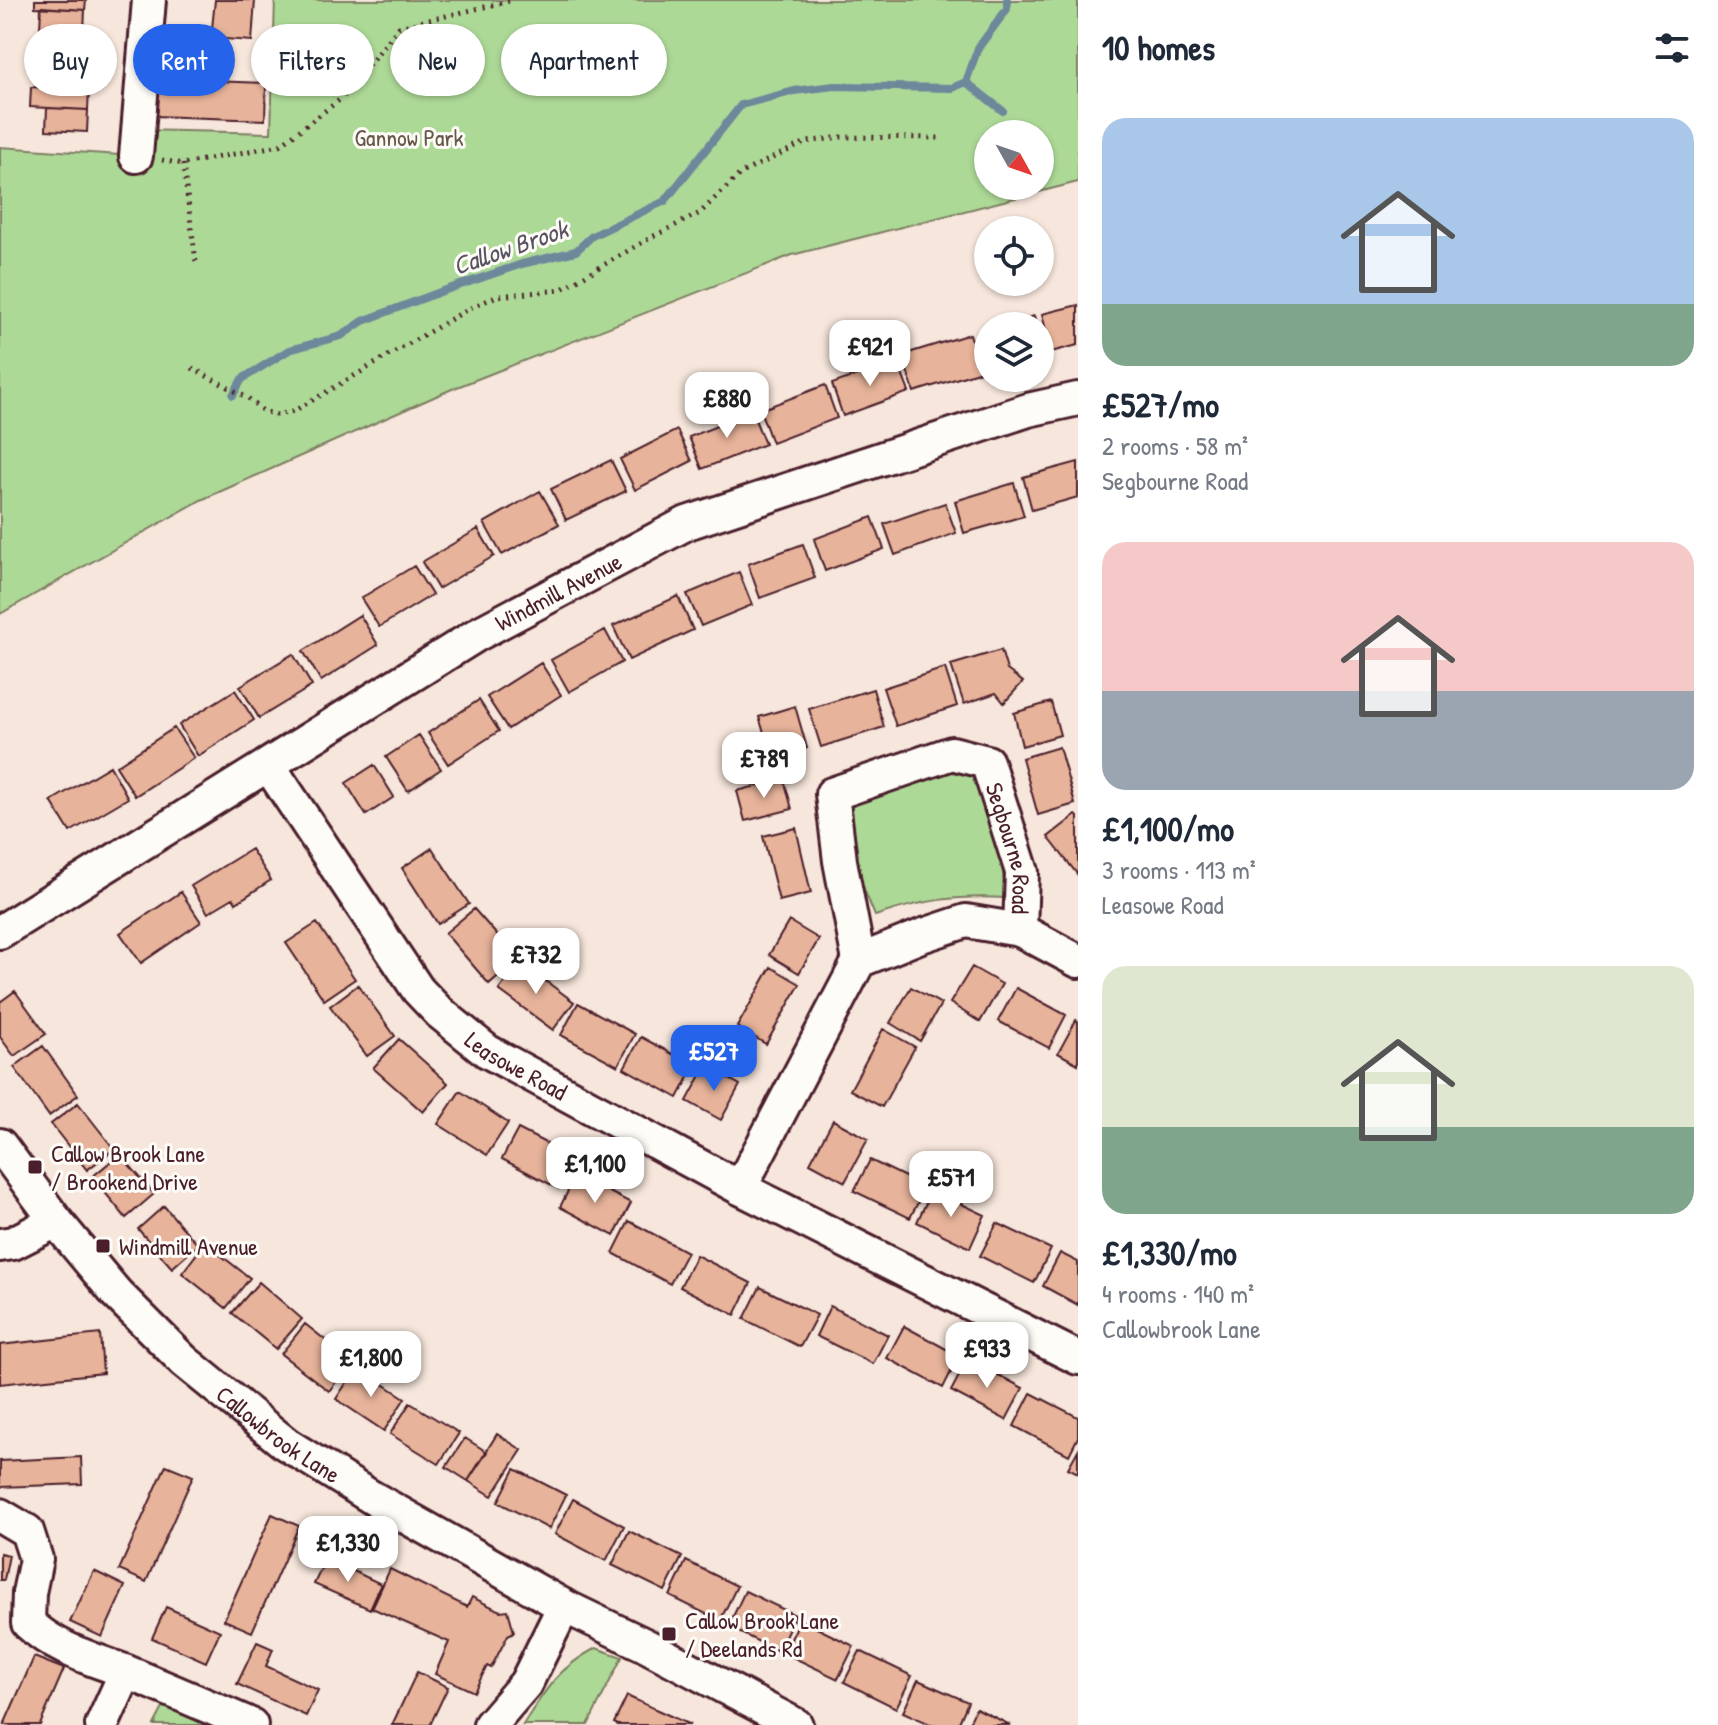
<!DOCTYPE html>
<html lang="en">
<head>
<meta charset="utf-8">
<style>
	body { margin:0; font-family:"Patrick Hand",sans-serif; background:#f6f6f7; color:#1f2937; height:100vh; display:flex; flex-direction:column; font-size:30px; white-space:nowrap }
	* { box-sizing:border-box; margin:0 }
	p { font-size:26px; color:#747a83 }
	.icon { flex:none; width:44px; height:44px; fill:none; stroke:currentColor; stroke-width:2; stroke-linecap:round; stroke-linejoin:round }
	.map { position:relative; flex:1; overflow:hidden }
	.side { display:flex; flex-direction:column; background:#fff; width:640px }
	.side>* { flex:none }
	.top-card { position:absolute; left:24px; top:24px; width:760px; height:72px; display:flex; gap:16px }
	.needle { width:52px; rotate:130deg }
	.tools { position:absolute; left:974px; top:120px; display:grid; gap:16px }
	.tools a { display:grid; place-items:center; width:80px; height:80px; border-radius:50%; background:#fff; box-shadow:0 2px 6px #0004; font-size:40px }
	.price { position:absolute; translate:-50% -68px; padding:0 18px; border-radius:16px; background:#fff; color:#222; font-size:26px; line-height:52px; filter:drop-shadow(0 2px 4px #0008) }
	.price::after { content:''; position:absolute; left:50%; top:48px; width:24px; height:18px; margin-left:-12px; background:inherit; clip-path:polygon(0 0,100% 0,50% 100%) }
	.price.active { background:#2563eb; color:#fff }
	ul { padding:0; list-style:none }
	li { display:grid; align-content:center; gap:16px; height:424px; padding:0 24px }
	li span { display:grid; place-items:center; height:248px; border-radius:24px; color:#555 }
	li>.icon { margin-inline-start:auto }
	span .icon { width:144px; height:144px; fill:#fffc; stroke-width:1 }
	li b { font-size:34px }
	h2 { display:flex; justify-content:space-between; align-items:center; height:96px; padding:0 24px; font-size:34px }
	.chip { padding:0 28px; border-radius:36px; background:#fff; box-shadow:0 2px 6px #0004; font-size:28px; line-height:72px }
	.chip.active { background:#2563eb; color:#fff }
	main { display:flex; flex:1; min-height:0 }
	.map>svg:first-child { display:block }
	.green { fill:#add997; stroke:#7c7c61; stroke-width:2; fill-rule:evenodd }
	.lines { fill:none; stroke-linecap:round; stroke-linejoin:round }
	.stream { stroke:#6d879b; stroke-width:8 }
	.building { fill:#e7b39a; stroke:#4a1f2b; stroke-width:2 }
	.minor-casing { stroke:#4a1f2b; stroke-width:38 }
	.path { stroke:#4a1f2b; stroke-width:5; stroke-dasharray:2 6; stroke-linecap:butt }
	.minor { stroke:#fdfcf7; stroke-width:32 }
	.poi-dot { fill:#4a1f2b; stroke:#fdfcf7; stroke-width:3 }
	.labels { text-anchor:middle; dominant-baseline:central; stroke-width:6; stroke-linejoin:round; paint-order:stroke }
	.park-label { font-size:24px; fill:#68574b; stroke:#fdfcf7 }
	.street-label { font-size:24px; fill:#4a1f2b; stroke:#fdfcf7 }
	.poi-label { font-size:24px; fill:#4a1f2b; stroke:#fdfcf7; text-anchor:start }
	.water-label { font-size:26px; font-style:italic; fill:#5b5363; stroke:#fdfcf7 }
</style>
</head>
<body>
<main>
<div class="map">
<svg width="1078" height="1725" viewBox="0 0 1078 1725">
	<rect width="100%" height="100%" fill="#f6e6db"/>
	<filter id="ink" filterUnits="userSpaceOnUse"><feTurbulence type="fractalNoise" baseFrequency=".0125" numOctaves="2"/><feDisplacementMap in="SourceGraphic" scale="16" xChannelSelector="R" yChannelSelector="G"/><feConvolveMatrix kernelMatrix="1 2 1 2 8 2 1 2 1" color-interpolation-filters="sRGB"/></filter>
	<g filter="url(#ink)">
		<path class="green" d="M275 0H1078V182L792 255 452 389 201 500 0 614V147L135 156 138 130 271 133ZM988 134H1040V186H988Z
			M953 772 977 777 1000 850 1006 898C957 895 922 900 875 916L851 858 844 803Z
			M596 1648 622 1657 588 1725H523C545 1690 558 1668 596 1648Z
			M166 1702 222 1725H154Z"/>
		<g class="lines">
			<path class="stream" d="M966 82 1003 111
				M233 395 242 379 289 350 341 336 363 321 440 292 522 264 576 251 592 236 665 201 741 105 794 91 834 86 952 88 966 82 978 48 1007 9V0"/>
		</g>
		<path class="building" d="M35 0H86L85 10 35 7Z
			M215 0H255L252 41 211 38Z
			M41 7 85 10 84 31 40 29Z
			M44 38 92 40 91 60 42 57Z
			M42 57 91 60 90 81 41 78Z
			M156 79 266 83 265 120 154 116Z
			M31 87 89 90 88 110 30 107Z
			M47 108 88 110 87 132 46 130Z
			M1078 305V345L1051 352 1042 314Z
			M1034 316 1037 326H1002Z
			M988 330V370L977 334Z
			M970 334 981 371 914 392 902 355Z
			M897 361 909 392 843 416 832 384Z
			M825 385 837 418 772 443 760 410Z
			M752 412 765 444 702 469 689 437Z
			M677 430 692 461 635 490 620 459Z
			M611 460 626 491 566 520 551 489Z
			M1078 462V497L1032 510 1023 477Z
			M1014 483 1024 516 964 533 955 501Z
			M540 491 559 524 502 555 484 523Z
			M945 503 956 533 895 555 884 524Z
			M872 517 884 549 825 571 814 539Z
			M478 529 494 556 438 589 422 562Z
			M803 544 815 578 760 598 748 564Z
			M414 566 432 595 379 627 361 598Z
			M739 572 752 605 701 626 687 594Z
			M678 596 693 630 629 660 613 626Z
			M360 615 378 645 321 681 303 651Z
			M605 630 622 662 569 692 551 660Z
			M1001 650 1007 670 1023 682 1004 703 996 693 964 704 951 665Z
			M293 654 312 686 259 718 240 686Z
			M541 663 561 695 508 729 487 697Z
			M945 668 957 706 896 726 883 688Z
			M873 689 884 727 821 747 809 709Z
			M235 690 254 720 198 756 179 725Z
			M479 700 499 731 448 764 428 733Z
			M1051 702 1060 735 1022 746 1014 713Z
			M795 706 807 748 772 759 759 717Z
			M174 728 194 758 135 796 116 766Z
			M419 735 441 769 408 791 386 757Z
			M1059 747 1075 804 1038 815 1022 758Z
			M374 765 394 797 366 815 346 783Z
			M110 766 128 798 70 832 51 801Z
			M784 779 792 809 745 821 737 791Z
			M1076 815 1078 817V875L1048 837Z
			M796 828 811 893 779 901 763 836Z
			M432 848 469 904 438 924 402 868Z
			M251 849 271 880 236 903 233 898 208 913 191 886Z
			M181 892 201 922 141 963 120 933Z
			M474 909 518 959 489 984 445 933Z
			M789 921 819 939 799 973 769 955Z
			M317 923 355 979 324 1000 286 943Z
			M520 962 574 1002 553 1030 499 990Z
			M771 967 800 984 766 1044 737 1027Z
			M972 967 1002 984 980 1022 950 1003Z
			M358 985 395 1036 367 1056 330 1006Z
			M911 987 941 1004 920 1041 890 1023Z
			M1016 988 1066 1015 1049 1048 998 1021Z
			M15 991 46 1034 14 1056 0 1037V1002Z
			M578 1003 635 1034 618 1066 561 1035Z
			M1076 1020 1078 1021V1064L1058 1053Z
			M883 1029 915 1047 882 1107 850 1090Z
			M641 1037 695 1066 678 1098 624 1068Z
			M399 1039 448 1083 423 1112 373 1068Z
			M43 1046 78 1095 49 1116 14 1067Z
			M706 1066 740 1085 721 1120 687 1101Z
			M460 1091 508 1123 487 1155 438 1124Z
			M78 1103 114 1149 87 1170 51 1124Z
			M833 1120 868 1139 845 1182 810 1163Z
			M518 1129 575 1158 559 1189 502 1159Z
			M120 1154 154 1194 126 1218 92 1177Z
			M870 1160 926 1187 910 1218 854 1191Z
			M576 1175 631 1203 614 1236 560 1207Z
			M932 1190 985 1215 970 1248 917 1222Z
			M164 1206 198 1245 172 1268 138 1229Z
			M629 1221 687 1252 670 1284 613 1253Z
			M997 1223 1051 1249 1034 1283 980 1256Z
			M205 1243 250 1278 226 1308 182 1273Z
			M1060 1253 1078 1262V1305L1043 1286Z
			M696 1255 751 1283 735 1315 680 1287Z
			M259 1282 302 1319 276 1349 232 1313Z
			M760 1287 817 1315 800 1347 744 1319Z
			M830 1306 888 1335 873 1364 816 1336Z
			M305 1324 352 1361 329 1391 281 1354Z
			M904 1326 959 1356 943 1388 887 1358Z
			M100 1334 103 1373 0 1384V1345Z
			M968 1359 1023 1388 1006 1420 951 1391Z
			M357 1367 405 1398 384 1431 336 1399Z
			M1031 1393 1078 1417V1437L1069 1455 1014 1426Z
			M410 1403 459 1433 439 1464 390 1434Z
			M497 1434 522 1450 492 1496 468 1481Z
			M465 1438 487 1452 468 1481 446 1467Z
			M1078 1450V1473L1068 1468Z
			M81 1457 82 1484 0 1487V1461Z
			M166 1465 193 1476 146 1582 119 1570Z
			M515 1469 566 1495 549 1529 498 1502Z
			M573 1499 624 1526 606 1561 555 1534Z
			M272 1514 299 1526 252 1632 224 1620Z
			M629 1531 682 1557 665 1591 612 1565Z
			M0 1553 9 1555 4 1580H0Z
			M326 1558 381 1584 370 1609 314 1584Z
			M686 1561 737 1586 720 1621 670 1596Z
			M390 1569 467 1607 472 1597 500 1611 508 1610 514 1632 508 1635 491 1668 487 1666 474 1692 435 1674 449 1642 372 1608Z
			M94 1571 125 1586 102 1637 70 1622Z
			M745 1591 795 1615 778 1651 728 1627Z
			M166 1607 220 1631 206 1662 152 1638Z
			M800 1620 854 1646 838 1679 784 1653Z
			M257 1642 273 1649 266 1666 318 1690 306 1716 237 1684Z
			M860 1651 912 1676 896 1708 844 1682Z
			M34 1657 64 1669 40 1725H4Z
			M417 1672 448 1687 430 1725H392Z
			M918 1680 968 1702 958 1725H932L903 1712Z
			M627 1696 690 1725H618L614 1723Z
			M976 1708 1010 1725H968Z"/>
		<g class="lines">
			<defs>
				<g id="minor">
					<path d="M136 156 149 0"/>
					<path id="s1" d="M269 766 418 990 439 1012 487 1051 740 1188 1078 1358"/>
					<path id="s2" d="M0 932 478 634 687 523 1028 410 1078 399"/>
					<path id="s3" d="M859 961 840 861 832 794 952 753 987 762 1022 872 1020 930"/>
					<path id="s4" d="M0 1145 56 1221 116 1293 184 1361 286 1444 371 1497 564 1606 645 1645 796 1725"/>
					<path d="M740 1188 859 961 921 936 966 921 1020 930 1078 961"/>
					<path d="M0 1245 13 1243 56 1221"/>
					<path d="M0 1515 27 1531 36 1559 29 1593 28 1623C57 1650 91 1658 127 1672 168 1689 210 1707 251 1725"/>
					<path d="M102 1725 126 1672"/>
					<path d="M490 1725 526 1683 564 1606"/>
				</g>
			</defs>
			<use href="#minor" class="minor-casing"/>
			<path class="path" d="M162 160 183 164 280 145 342 98 399 27 514 0
				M183 164 196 262
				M192 368 248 398 263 411 277 415 294 411 470 308 497 296 560 290 652 237 700 213 741 173 806 142 842 137 941 138"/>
			<use href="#minor" class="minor"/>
		</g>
	</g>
	<g class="poi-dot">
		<rect x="27" y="1159" width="16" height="16" rx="4"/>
		<rect x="95" y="1238" width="16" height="16" rx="4"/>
		<rect x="661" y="1626" width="16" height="16" rx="4"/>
	</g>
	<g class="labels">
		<g class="park-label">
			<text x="409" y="137">Gannow Park</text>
		</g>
		<g class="street-label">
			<text stroke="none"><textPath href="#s2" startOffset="654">Windmill Avenue</textPath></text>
			<text stroke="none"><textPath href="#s3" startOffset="422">Segbourne Road</textPath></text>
			<text stroke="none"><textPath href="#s1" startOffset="394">Leasowe Road</textPath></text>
			<text stroke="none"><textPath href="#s4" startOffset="404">Callowbrook Lane</textPath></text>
		</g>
		<g class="poi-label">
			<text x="51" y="1153">Callow Brook Lane<tspan x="51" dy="28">/ Brookend Drive</tspan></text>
			<text x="119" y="1246">Windmill Avenue</text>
			<text x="685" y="1620">Callow Brook Lane<tspan x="685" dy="28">/ Deelands Rd</tspan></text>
		</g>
		<g class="water-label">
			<text transform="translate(510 247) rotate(-19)">Callow Brook</text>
		</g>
	</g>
</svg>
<div class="tools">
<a><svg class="needle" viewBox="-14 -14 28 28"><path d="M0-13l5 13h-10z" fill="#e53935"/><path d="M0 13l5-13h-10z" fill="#747a83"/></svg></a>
<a><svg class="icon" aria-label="locate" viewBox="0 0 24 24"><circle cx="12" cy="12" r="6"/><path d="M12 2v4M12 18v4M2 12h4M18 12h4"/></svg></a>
<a><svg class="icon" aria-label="layers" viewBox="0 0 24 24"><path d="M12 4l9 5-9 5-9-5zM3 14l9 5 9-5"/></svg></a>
</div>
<b class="price" style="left:870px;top:388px">£921</b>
<b class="price" style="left:727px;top:440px">£880</b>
<b class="price" style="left:764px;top:800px">£789</b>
<b class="price" style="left:536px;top:996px">£732</b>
<b class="price active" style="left:714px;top:1093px">£527</b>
<b class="price" style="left:595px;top:1205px">£1,100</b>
<b class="price" style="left:951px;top:1219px">£571</b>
<b class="price" style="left:987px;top:1390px">£933</b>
<b class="price" style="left:371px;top:1399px">£1,800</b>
<b class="price" style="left:348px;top:1584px">£1,330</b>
<div class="top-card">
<a class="chip">Buy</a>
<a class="chip active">Rent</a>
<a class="chip">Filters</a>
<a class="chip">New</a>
<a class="chip">Apartment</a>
</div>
</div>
<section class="side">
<h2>10 homes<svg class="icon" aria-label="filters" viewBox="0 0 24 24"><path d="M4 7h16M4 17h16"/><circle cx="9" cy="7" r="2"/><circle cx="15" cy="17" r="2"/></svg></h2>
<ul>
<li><span style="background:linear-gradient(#a9c7e8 75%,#7fa58c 0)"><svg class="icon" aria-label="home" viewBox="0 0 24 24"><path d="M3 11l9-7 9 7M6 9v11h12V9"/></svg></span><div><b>£527/mo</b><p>2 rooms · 58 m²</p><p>Segbourne Road</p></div></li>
<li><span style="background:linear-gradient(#f6c9c9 60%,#9aa5b1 0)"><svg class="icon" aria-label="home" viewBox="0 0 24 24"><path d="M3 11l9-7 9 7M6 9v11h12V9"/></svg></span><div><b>£1,100/mo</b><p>3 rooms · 113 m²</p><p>Leasowe Road</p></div></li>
<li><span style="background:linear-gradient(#dfe7d0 65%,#7fa58c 0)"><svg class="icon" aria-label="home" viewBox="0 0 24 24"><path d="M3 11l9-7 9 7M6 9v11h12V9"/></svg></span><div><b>£1,330/mo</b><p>4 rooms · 140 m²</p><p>Callowbrook Lane</p></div></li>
</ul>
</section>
</main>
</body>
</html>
